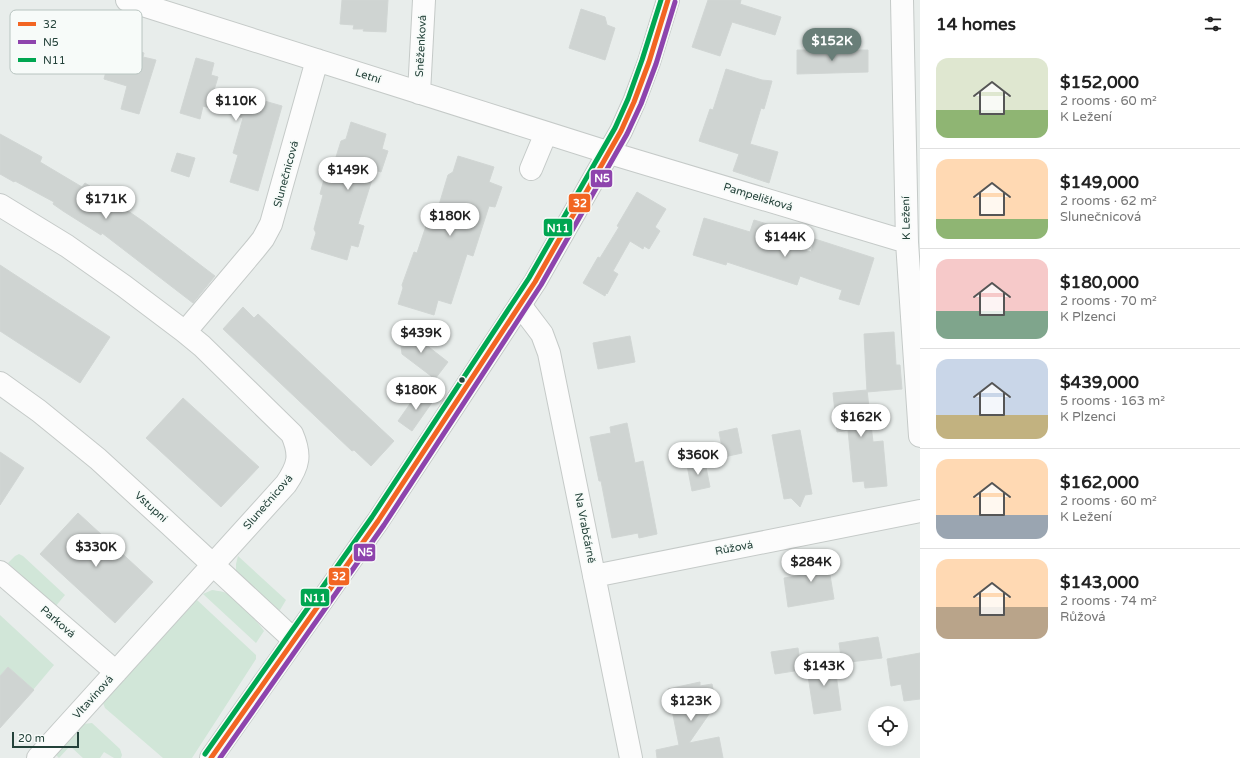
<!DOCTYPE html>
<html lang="en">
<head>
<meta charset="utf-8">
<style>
	body { margin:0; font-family:"Varela Round",sans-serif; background:#f2f2f2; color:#222; height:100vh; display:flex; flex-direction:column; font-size:15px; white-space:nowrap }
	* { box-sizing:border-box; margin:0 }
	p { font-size:13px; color:#767676 }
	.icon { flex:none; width:22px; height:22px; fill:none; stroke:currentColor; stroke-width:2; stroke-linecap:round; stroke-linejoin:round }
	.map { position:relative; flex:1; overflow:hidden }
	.side { display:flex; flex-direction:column; background:#fff; width:320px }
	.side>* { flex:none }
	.controls { position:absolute; left:868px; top:706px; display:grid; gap:8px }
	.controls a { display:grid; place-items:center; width:40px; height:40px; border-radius:50%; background:#fff; box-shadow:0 2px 10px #0003; font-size:20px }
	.scale { position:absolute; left:12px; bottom:10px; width:67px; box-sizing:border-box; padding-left:4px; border:2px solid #24423a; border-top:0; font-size:11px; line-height:14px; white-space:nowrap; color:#24423a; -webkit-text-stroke:3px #f7fbf9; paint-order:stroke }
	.price { position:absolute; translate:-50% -34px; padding:0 9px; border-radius:14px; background:#fff; color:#222; font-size:13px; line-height:26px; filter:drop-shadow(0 1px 2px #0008) }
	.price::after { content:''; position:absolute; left:50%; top:24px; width:12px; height:9px; margin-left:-6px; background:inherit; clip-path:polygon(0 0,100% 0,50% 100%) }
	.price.selected { background:#697e78; color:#fff }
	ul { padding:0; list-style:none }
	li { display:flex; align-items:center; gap:12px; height:100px; padding:0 16px }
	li+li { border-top:1px solid #e0e0e0 }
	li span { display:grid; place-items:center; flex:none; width:112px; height:80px; border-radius:12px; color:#555 }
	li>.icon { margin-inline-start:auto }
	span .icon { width:48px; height:48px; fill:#fffc; stroke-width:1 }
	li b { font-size:17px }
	h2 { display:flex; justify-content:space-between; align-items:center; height:48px; padding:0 16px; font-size:17px }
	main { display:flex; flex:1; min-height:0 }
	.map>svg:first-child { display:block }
	.green { fill:#d1e6d8 }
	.building { fill:#cfd4d2; stroke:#d1d6d4 }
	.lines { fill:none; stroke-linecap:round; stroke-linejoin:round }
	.minor-casing { stroke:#c5cac8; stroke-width:24 }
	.tertiary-casing { stroke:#c5cac8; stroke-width:24 }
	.minor { stroke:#fcfcfc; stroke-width:22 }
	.tertiary { stroke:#fcfcfc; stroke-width:22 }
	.bus-1-casing { stroke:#f7fbf9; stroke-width:8 }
	.bus-2-casing { stroke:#f7fbf9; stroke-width:8 }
	.bus-3-casing { stroke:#f7fbf9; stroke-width:8 }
	.bus-1 { stroke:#f26522; stroke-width:5 }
	.bus-2 { stroke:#8e44ad; stroke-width:5 }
	.bus-3 { stroke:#00a651; stroke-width:5 }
	.bus-dot { fill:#24423a; stroke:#f7fbf9; stroke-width:1.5 }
	.labels { text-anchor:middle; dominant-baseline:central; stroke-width:3.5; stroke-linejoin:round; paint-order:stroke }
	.street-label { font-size:11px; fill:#24423a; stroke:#f7fbf9 }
	.key { fill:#f7fbf9; stroke:#b8c4c0; stroke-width:1 }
	.key-label { font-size:11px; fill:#24423a }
	.line-badge { stroke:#f7fbf9; stroke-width:1.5 }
	.badge-label { font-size:11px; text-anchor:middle; font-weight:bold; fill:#fff }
</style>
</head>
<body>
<main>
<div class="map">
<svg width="920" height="758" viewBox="0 0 920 758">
	<rect width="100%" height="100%" fill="#e8edeb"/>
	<path class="green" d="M19 554 23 556 65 595 55 607 8 563 15 556Z
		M238 556 286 600 280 610 274 608 236 572V564Z
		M212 590C218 591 223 591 228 594 238 601 257 621 264 631L256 643 203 594Z
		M197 600 256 655V659L192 758H163L105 708 103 703Z
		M0 615 54 665 33 690 8 667 0 676Z
		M92 723 120 749 122 755 121 758H114L104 752 100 758H83L70 746 59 758 55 754 83 724Z"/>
	<path class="building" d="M342 0H388L386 32 363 31 364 29H353L354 25 340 24Z
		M708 0H741L740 4 781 17 775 35 732 22 720 56 692 47Z
		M581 9 605 17 607 25 615 28 605 60 569 48Z
		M114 44 144 53 143 57 156 60 139 114 121 109 127 86 104 79 107 68 102 60 111 56Z
		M797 50H868V72L797 74Z
		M196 58 214 63 211 75 218 77 214 90 253 101 254 98 282 106 258 191 230 182 238 155 233 153 243 118 203 106 200 119 180 113Z
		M726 69 762 80 772 81 764 109 761 108 750 144 778 152 769 183 733 171 739 154 699 141 710 109 713 110Z
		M351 122 386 134 382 149 388 151 381 172 375 170 358 224 364 226 358 247 351 245 347 260 311 249 316 233 314 229 323 195 320 194 326 172 331 173 341 141 346 139Z
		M0 134 42 157 40 162 82 187 85 183 118 204 144 222 215 276 193 303 102 233 101 235 63 211 53 204 54 202 15 181 14 182 0 174Z
		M177 153 195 158 189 177 171 171Z
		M458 156 494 167 489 182 502 187 495 207 489 206 473 256 467 254 451 304 438 300 434 315 398 304 403 288 402 285 414 252 417 253 427 223 431 220 436 204 439 205 448 175 453 172Z
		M637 192 666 209 655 227 660 231 649 249 644 246 643 249 630 241 613 271 618 274 607 294 606 293 605 296 583 283 598 257 600 258 619 227 617 226Z
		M704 218 750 232 754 220 780 228 776 242 811 252 815 239 874 258 859 305 839 299 842 290 817 282 800 276 797 285 727 262 726 265 693 255Z
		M0 265 110 337 80 383 0 331Z
		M243 307 254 318 258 314 394 441 371 466 354 450 352 451 223 329Z
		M398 323 448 362 435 379 402 354Z
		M894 332 896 365H900L902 389 867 392 864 334Z
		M630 336 635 362 598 369 593 343Z
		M867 390 873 442 883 441 887 486 865 488 864 481 853 482 848 430 837 432 833 393Z
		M419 391 433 401 412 431 398 421Z
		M183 398 259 467 221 507 146 438Z
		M627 423 635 463 643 461 657 534 639 538 638 533 612 538 601 481H599L590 437 611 433 610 427Z
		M737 428 742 453 724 457 719 432Z
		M800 430 812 494 805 495 800 507 791 498 784 499 772 435Z
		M0 452 24 468 0 505Z
		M705 462 710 487 692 491 687 465Z
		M78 513 153 582 115 623 40 554Z
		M826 551 834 599 788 607 784 578 810 574 806 554Z
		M878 637 882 658 842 663 839 643Z
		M798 648 801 670 775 674 771 652Z
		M920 653V699L904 701 901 684 891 686 887 659Z
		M834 660 841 710 814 714 806 663Z
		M8 667 34 690 0 728V676Z
		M700 682V686L712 684 716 704 689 743 719 737 723 758H657L656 750 679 745 672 710 664 705 670 697 668 689Z"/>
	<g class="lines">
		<defs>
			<path id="minor" d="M127 0 610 153 907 242
				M902 0 907 242 920 436
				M419 93 424 0
				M531 169 546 133
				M0 205 67 246 124 286 185 332 202 346 292 434C301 455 299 465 286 484L38 758
				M520 305 542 334 549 353 631 758
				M185 332 255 249 263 239 271 224 317 60
				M0 383 39 411 98 459 169 524 294 640
				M0 572 116 672
				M594 576 920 511"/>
			<path id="tertiary" d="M211 758 378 521 535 282 621 131 634 102 649 62 668 0"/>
		</defs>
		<use href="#minor" class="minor-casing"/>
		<use href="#tertiary" class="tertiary-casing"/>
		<use href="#minor" class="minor"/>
		<use href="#tertiary" class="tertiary"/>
		<defs>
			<path id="bus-1" d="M211 758 378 521 535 282 621 131 634 102 649 62 668 0"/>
			<path id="bus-2" d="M220 758 384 525 541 285 627 134 641 104 656 64 675 2"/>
			<path id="bus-3" d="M205 754 372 517 529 278 615 128 628 99 642 60 661 0"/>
		</defs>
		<use href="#bus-1" class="bus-1-casing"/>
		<use href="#bus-2" class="bus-2-casing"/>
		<use href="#bus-3" class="bus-3-casing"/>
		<use href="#bus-1" class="bus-1"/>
		<use href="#bus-2" class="bus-2"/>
		<use href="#bus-3" class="bus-3"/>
	</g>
	<circle class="bus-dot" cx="462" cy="380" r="3.5"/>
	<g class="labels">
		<g class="street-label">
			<text transform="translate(421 46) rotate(-87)">Sněženková</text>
			<text transform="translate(368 76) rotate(18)">Letní</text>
			<text transform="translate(286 174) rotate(-75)">Slunečnicová</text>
			<text transform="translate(758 197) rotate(17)">Pampelišková</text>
			<text transform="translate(906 218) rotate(-91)">K Ležení</text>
			<text transform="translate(268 502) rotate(-49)">Slunečnicová</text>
			<text transform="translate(151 507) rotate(42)">Vstupní</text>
			<text transform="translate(585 528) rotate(79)">Na Vrabčárně</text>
			<text transform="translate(734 548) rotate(-11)">Růžová</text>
			<text transform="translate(58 622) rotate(41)">Parková</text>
			<text transform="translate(93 697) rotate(-48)">Vltavínová</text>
		</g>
	</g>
	<rect x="10" y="10" width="132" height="64" rx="6" class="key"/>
	<rect x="18" y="22" width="18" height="4" fill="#f26522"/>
	<rect x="18" y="40" width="18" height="4" fill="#8e44ad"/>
	<rect x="18" y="58" width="18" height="4" fill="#00a651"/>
	<g class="key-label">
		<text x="43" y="28">32</text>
		<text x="43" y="46">N5</text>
		<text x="43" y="64">N11</text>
	</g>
	<g class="line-badge">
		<rect x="590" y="169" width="23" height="19" rx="4" fill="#8e44ad"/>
		<rect x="568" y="193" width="23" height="20" rx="4" fill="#f26522"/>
		<rect x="543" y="218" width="30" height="19" rx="4" fill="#00a651"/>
		<rect x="353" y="543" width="23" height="19" rx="4" fill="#8e44ad"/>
		<rect x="328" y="567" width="22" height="19" rx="4" fill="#f26522"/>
		<rect x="300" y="588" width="30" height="19" rx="4" fill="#00a651"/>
	</g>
	<g class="badge-label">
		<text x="602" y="182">N5</text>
		<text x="580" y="207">32</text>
		<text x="558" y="232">N11</text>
		<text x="365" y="556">N5</text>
		<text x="339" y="580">32</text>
		<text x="315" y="602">N11</text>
	</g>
</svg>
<div class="controls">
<a><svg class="icon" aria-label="locate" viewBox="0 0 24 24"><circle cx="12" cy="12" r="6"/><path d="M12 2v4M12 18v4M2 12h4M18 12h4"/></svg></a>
</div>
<div class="scale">20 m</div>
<b class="price selected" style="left:832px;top:62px">$152K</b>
<b class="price" style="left:236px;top:122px">$110K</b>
<b class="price" style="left:348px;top:191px">$149K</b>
<b class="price" style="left:106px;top:220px">$171K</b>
<b class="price" style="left:450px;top:237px">$180K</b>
<b class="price" style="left:785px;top:258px">$144K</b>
<b class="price" style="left:421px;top:354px">$439K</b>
<b class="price" style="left:416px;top:411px">$180K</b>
<b class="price" style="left:861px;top:438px">$162K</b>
<b class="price" style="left:698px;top:476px">$360K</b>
<b class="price" style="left:96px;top:568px">$330K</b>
<b class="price" style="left:811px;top:583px">$284K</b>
<b class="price" style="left:824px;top:687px">$143K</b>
<b class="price" style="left:691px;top:722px">$123K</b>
</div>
<section class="side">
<h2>14 homes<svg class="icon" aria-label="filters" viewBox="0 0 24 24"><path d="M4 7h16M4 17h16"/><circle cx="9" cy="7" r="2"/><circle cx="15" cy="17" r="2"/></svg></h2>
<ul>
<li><span style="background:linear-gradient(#dfe7d0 65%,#8fb573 0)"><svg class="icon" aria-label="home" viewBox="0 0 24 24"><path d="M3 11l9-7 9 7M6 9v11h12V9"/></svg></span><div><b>$152,000</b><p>2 rooms · 60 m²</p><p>K Ležení</p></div></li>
<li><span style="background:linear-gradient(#ffd9b3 75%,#8fb573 0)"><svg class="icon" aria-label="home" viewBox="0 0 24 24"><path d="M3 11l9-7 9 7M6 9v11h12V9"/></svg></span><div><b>$149,000</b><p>2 rooms · 62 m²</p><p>Slunečnicová</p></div></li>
<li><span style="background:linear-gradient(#f6c9c9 65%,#7fa58c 0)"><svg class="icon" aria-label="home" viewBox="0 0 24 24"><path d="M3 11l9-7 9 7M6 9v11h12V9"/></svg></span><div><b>$180,000</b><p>2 rooms · 70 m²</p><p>K Plzenci</p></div></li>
<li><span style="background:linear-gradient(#c9d6e8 70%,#c2b280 0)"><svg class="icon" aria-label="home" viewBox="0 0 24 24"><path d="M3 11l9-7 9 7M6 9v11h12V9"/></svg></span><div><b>$439,000</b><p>5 rooms · 163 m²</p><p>K Plzenci</p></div></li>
<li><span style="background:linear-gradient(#ffd9b3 70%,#9aa5b1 0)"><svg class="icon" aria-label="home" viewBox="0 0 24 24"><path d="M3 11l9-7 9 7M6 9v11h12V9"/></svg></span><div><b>$162,000</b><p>2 rooms · 60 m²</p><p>K Ležení</p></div></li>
<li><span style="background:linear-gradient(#ffd9b3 60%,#b9a48a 0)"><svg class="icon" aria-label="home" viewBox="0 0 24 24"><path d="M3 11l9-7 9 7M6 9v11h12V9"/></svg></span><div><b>$143,000</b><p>2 rooms · 74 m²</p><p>Růžová</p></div></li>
</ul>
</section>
</main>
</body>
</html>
